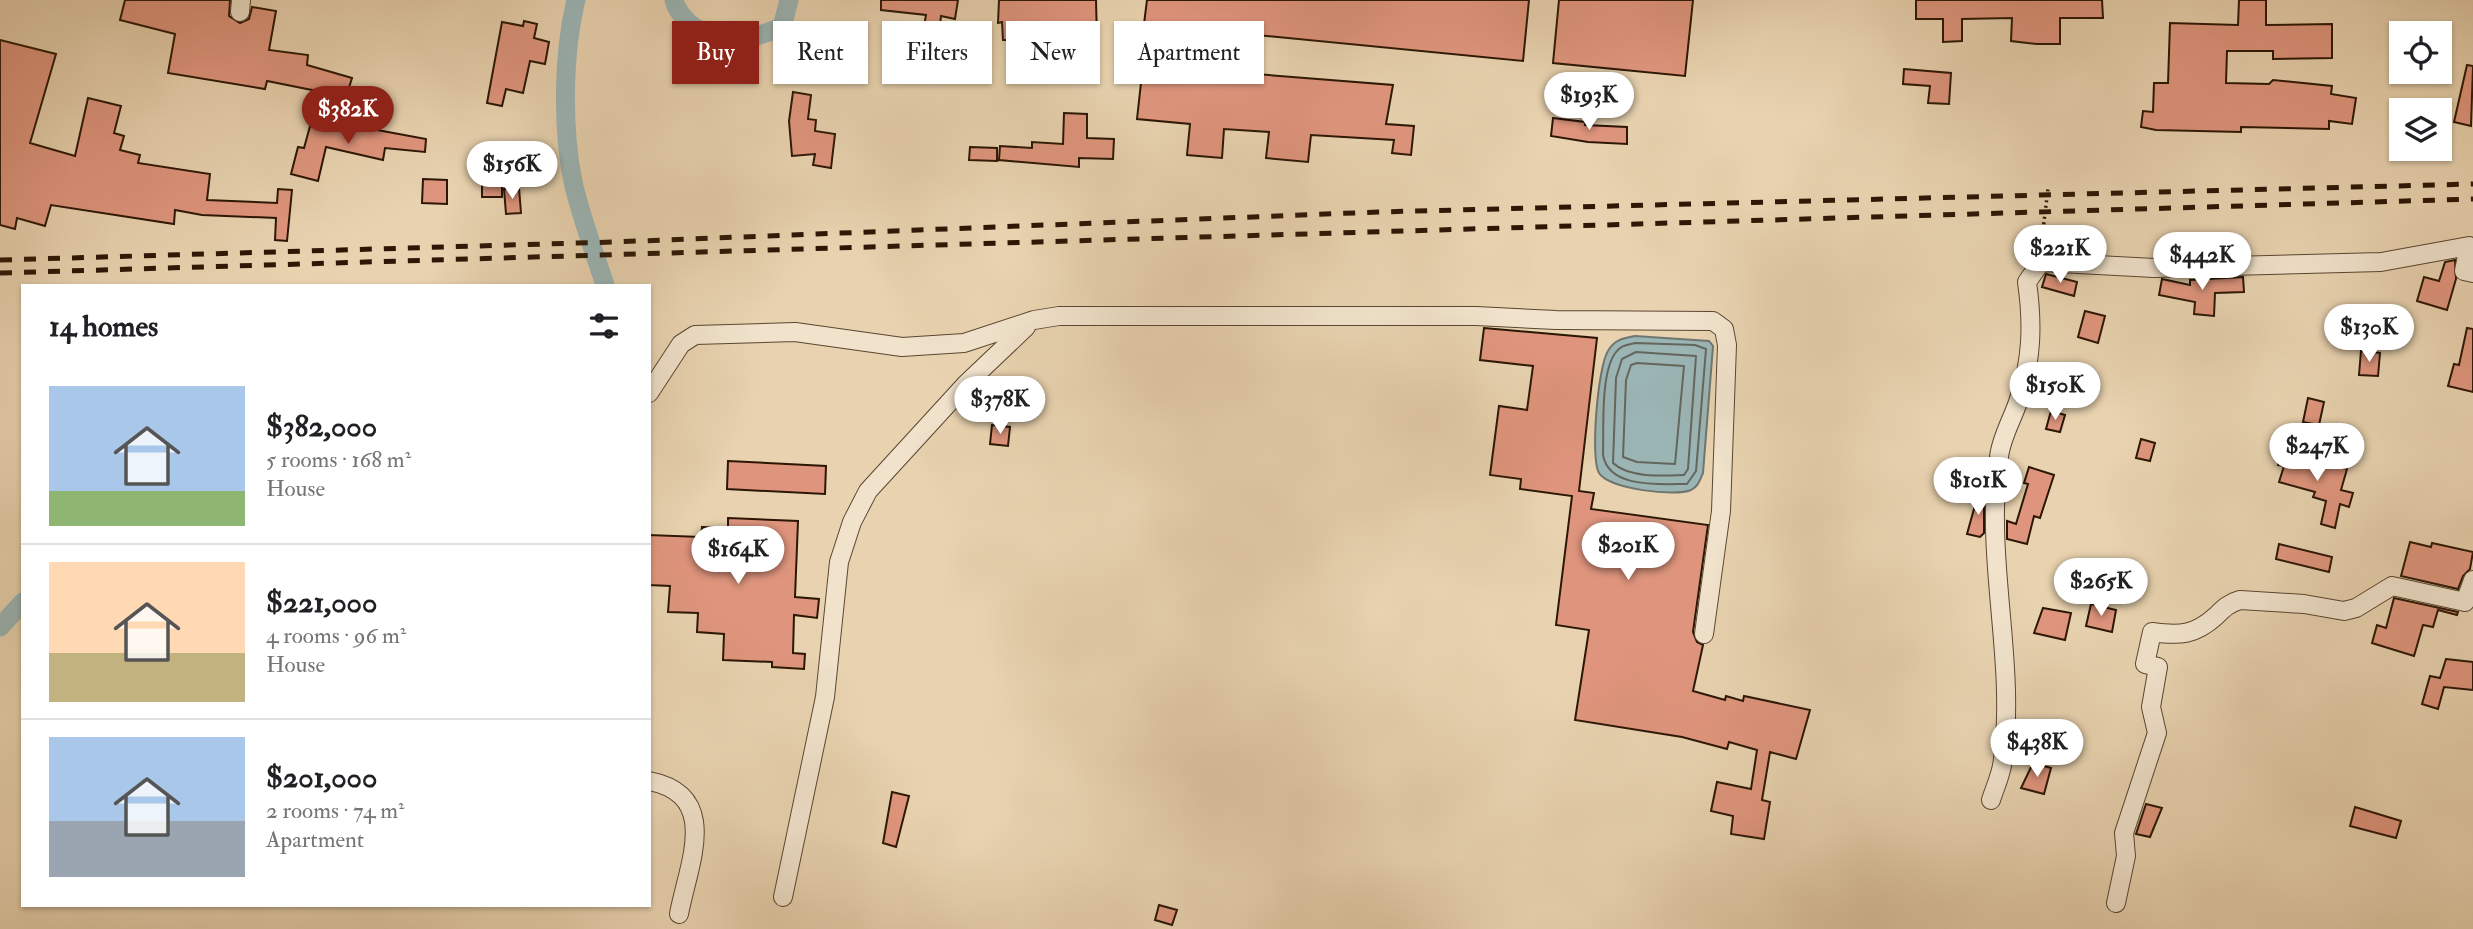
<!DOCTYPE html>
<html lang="en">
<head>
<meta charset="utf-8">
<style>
	body { margin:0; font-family:"IM FELL Double Pica",serif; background:#f6f6f6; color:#202124; height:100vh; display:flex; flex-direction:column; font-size:26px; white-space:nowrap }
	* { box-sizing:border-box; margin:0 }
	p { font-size:23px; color:#757577 }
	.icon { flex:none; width:38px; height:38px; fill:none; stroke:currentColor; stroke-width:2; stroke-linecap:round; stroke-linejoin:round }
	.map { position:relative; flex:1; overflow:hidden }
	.drawer { position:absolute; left:21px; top:284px; width:630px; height:623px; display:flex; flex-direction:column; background:#fff; border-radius:0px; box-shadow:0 2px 5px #0004 }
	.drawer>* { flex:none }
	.hud { position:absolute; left:672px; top:21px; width:665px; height:63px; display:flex; gap:14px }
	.buttons { position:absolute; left:2389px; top:21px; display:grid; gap:14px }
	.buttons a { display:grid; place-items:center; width:63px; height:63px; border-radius:0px; background:#fff; box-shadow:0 2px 5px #0004; font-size:35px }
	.price { position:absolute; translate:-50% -60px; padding:0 16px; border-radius:24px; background:#fff; color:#222; font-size:23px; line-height:46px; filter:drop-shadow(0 2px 4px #0008) }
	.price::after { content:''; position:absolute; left:50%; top:42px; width:21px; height:16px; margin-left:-10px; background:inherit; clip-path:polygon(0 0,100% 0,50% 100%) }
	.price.on { background:#8f2418; color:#fff }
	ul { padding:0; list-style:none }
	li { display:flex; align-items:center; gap:21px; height:175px; padding:0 28px }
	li+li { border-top:2px solid #e0e0e0 }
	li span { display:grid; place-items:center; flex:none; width:196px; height:140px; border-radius:0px; color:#555 }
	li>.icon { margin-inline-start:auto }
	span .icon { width:84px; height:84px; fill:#fffc; stroke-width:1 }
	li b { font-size:30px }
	h2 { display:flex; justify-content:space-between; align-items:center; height:84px; padding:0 28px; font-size:30px }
	.chip { padding:0 24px; border-radius:0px; background:#fff; box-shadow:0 2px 5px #0004; font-size:24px; line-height:63px }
	.chip.on { background:#8f2418; color:#fff }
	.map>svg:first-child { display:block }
	.water { fill:#9bb5b5; stroke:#6f766f; stroke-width:2 }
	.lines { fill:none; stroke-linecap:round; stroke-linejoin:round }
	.shore { stroke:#64665d; stroke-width:2 }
	.canal { stroke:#9bb5b5; stroke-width:19 }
	.building { fill:#df957d; stroke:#2c1705; stroke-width:2 }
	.minor-casing { stroke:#5b4630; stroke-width:20 }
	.path { stroke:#2c1705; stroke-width:3.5; stroke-dasharray:2 3.5; stroke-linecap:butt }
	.minor { stroke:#f0e2cb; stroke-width:18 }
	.rail { stroke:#2c1705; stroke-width:5; stroke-dasharray:12 12; stroke-linecap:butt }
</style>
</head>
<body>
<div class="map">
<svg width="2473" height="929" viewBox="0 0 2473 929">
	<rect width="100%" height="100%" fill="#e8d2af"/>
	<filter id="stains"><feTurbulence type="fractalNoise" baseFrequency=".00286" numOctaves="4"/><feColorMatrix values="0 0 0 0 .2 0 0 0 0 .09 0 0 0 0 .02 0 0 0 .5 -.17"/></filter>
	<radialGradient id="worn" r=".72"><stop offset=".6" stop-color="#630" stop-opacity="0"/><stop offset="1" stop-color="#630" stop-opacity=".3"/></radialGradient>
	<path class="water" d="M1635 336 1709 341 1713 346 1703 473C1700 480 1698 487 1691 490 1675 497 1609 489 1599 473 1590 458 1598 366 1608 351 1614 340 1623 338 1635 336Z"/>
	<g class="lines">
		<path class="shore" d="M1635 343 1695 345 1706 349 1696 471 1687 484C1660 484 1609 489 1603 455 1604 430 1600 372 1616 352 1621 345 1627 345 1635 343Z
			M1636 352 1696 356 1688 469 1684 475C1663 476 1629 478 1613 463L1616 378 1622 359Z
			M1637 363 1684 366 1675 464 1637 462 1623 457 1626 380 1631 365Z"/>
		<path class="canal" d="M576 0C563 53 562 128 573 182 581 217 594 251 605 285
			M674 0C676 10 685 20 693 26 726 49 747 40 782 27L789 0
			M0 627 23 602"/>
	</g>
	<path class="building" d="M125 0H230L229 16 240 23 249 19 252 7 276 11 269 50 308 55 307 65 352 78 347 94 328 89 327 93 267 81 265 89 168 73 175 34 120 20Z
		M881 0H958L955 19 941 16 939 34 923 32 926 15 881 10Z
		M999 0H1096L1097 40H1003L1002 22 998 23Z
		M1147 0H1529L1523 61 1144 24Z
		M1559 0H1693L1685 76 1553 63Z
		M1916 0H2102L2103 18H2060V44H2037L2011 41 2012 18 1962 19V41L1943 42V19H1916Z
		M2239 0H2266V25L2332 24V58L2273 59V51H2227L2226 83 2269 84 2273 80 2332 86 2331 94 2356 98 2352 124 2329 121V129L2241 127V132L2156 130 2141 127 2143 111 2153 112 2154 83H2168L2170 23 2238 25Z
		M524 21 537 24 534 38 549 42 545 64 530 61 523 93 506 89 502 106 487 103 502 22 523 26Z
		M0 40 56 54 30 143 75 156 88 98 121 106 114 133 124 136 120 150 140 155 138 163 210 174 207 200 277 203 278 189 292 190 287 241 275 240 276 218 202 215 175 210 174 224 51 205 45 226 17 218 15 229 0 225Z
		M1143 65 1393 85 1386 124 1414 126 1411 155 1392 153 1394 140 1311 135 1308 162 1266 158 1269 132 1224 129 1222 158 1187 155 1190 124 1137 119Z
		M2467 65 2473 66 2471 126 2454 122Z
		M1904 69 1951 73 1949 104 1928 103 1930 86 1903 84Z
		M793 92 811 95 808 119 816 120 815 131 835 134 831 168 813 165 815 154 792 156 789 121Z
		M1064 113 1087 114V138L1114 139 1113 159 1079 158V167L999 160 1000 146 1032 148V142L1063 144Z
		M1553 118 1585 122V125L1627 127V144L1588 142 1551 136Z
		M312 119 349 129 350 125 426 139 425 152 385 148 383 160 326 147 318 181 291 174 298 147 304 148Z
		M970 147 997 148V161L969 160Z
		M423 179 447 180V204L422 203Z
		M482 180 502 181V197H482Z
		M519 188 521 213 506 214 504 189Z
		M2455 260 2456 279 2447 310 2417 301 2424 277 2439 281 2445 262Z
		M2046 274 2077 282 2074 296 2042 287Z
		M2243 277 2244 292 2215 293 2214 316 2194 314 2195 302 2159 295 2162 279 2190 285V280Z
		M2085 311 2105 316 2098 343 2078 337Z
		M1484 328 1597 338 1579 491 1594 493 1591 509 1708 525 1693 632 1697 642 1703 645 1693 691 1725 700 1726 696 1743 701 1744 696 1810 710 1796 759 1770 752 1762 800 1770 802 1764 839 1731 834 1733 816 1711 811 1717 782 1751 789 1757 750 1729 742 1727 749 1682 737 1575 720 1589 630 1556 625 1572 496 1520 489 1521 479 1490 475 1499 406 1527 410 1533 366 1480 360Z
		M2467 328 2473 329V392L2448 386 2454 364 2459 365Z
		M2361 351 2380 353 2378 376 2359 375Z
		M2308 398 2324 402 2319 425 2303 422Z
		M2051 411 2065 415 2060 432 2046 429Z
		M992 425 1010 427 1008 446 990 444Z
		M2141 439 2155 443 2150 461 2136 458Z
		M2282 451 2347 469 2341 490 2353 493 2349 507 2340 504 2335 528 2321 524 2326 501 2313 497 2315 492 2279 482 2284 466 2278 465Z
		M728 461 826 466 825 494 727 489Z
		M2029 467 2054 475 2040 518 2034 516 2027 544 2007 539V521L2016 524 2028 484 2024 483Z
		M1979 491 1984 492V533L1980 537 1967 534Z
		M728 518 798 521 795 597 819 599 817 618 794 615 793 653 805 654 804 669 772 667V662L723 660 724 634 697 632 698 613 668 612 670 586 649 585V535L701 537 702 527 728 528Z
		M2410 542 2431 547 2432 543 2473 552 2470 569 2463 576 2458 589 2401 576Z
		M2279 544 2332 557 2329 572 2276 559Z
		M2394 598 2458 612 2457 615 2438 610 2433 627 2423 625 2414 656 2372 643 2377 625 2386 628Z
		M2091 604 2116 610 2112 632 2086 626Z
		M2043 608 2071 613 2065 640 2034 633Z
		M2446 659 2473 662V690L2444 687 2438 709 2422 704 2430 676 2440 678Z
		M2033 763 2051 768 2044 794 2021 788Z
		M892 792 909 796 896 847 883 843Z
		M2146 804 2162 808 2150 837 2136 834Z
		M2355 807 2401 821 2396 838 2350 826Z
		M1159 905 1177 910 1172 925 1155 920Z"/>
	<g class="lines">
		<defs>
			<path id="minor" d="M240 12 241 0
				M649 393 681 344 695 335 795 332 902 347 964 343 1034 320 1059 316H1476L1556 320 1713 321 1724 329 1727 345 1721 511 1704 634
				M649 781C722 795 688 865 679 914
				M1991 800C1995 787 2002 773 2003 759 2016 658 1984 558 1999 457 2001 438 2012 420 2018 402 2032 361 2033 324 2027 282L2041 262 2154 268 2381 262 2469 246 2464 271 2473 273
				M783 897 825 697 839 562 852 522 868 491 966 384 1026 327
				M2116 903 2126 856 2124 833 2157 733 2151 707 2158 667 2145 664 2152 632C2180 636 2195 635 2216 616 2224 608 2229 603 2240 600L2304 604 2344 611 2356 608 2392 586 2465 602 2473 580"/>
		</defs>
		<use href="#minor" class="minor-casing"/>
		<path class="path" d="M2041 246 2048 189"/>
		<use href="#minor" class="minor"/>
		<path class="rail" d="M0 260 613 242 1378 212 2473 184
			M0 273 2473 199"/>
	</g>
	<rect width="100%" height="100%" filter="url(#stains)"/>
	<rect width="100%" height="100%" fill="url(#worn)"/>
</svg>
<div class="buttons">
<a><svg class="icon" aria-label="locate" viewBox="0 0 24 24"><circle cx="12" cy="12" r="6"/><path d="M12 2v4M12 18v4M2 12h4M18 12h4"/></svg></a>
<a><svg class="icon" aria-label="layers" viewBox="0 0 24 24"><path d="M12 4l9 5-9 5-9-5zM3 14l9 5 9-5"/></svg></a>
</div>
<b class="price" style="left:1589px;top:132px">$193K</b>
<b class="price on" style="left:348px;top:146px">$382K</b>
<b class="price" style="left:512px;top:201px">$156K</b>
<b class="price" style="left:2060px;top:285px">$221K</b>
<b class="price" style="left:2202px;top:292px">$442K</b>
<b class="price" style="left:2369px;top:364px">$130K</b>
<b class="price" style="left:2055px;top:422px">$150K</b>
<b class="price" style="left:1000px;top:436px">$378K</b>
<b class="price" style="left:2317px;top:483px">$247K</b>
<b class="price" style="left:1978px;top:517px">$101K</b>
<b class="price" style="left:1628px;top:582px">$201K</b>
<b class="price" style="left:738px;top:586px">$164K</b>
<b class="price" style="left:2101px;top:618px">$265K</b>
<b class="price" style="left:2037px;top:779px">$438K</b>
<div class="hud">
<a class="chip on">Buy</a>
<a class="chip">Rent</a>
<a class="chip">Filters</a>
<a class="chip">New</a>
<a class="chip">Apartment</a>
</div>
<section class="drawer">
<h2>14 homes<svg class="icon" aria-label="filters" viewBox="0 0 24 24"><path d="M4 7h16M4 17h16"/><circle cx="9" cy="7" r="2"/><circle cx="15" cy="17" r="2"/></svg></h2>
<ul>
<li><span style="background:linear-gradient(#a9c7e8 75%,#8fb573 0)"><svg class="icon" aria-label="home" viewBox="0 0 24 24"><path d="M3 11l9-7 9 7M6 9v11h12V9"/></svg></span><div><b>$382,000</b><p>5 rooms · 168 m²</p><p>House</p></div></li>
<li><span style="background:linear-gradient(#ffd9b3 65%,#c2b280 0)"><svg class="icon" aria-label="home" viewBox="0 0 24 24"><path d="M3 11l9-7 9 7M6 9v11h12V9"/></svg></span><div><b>$221,000</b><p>4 rooms · 96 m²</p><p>House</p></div></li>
<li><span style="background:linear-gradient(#a9c7e8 60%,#9aa5b1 0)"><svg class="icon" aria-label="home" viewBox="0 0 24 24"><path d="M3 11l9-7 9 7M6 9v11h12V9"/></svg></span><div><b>$201,000</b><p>2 rooms · 74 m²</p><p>Apartment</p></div></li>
</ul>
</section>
</div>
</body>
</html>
